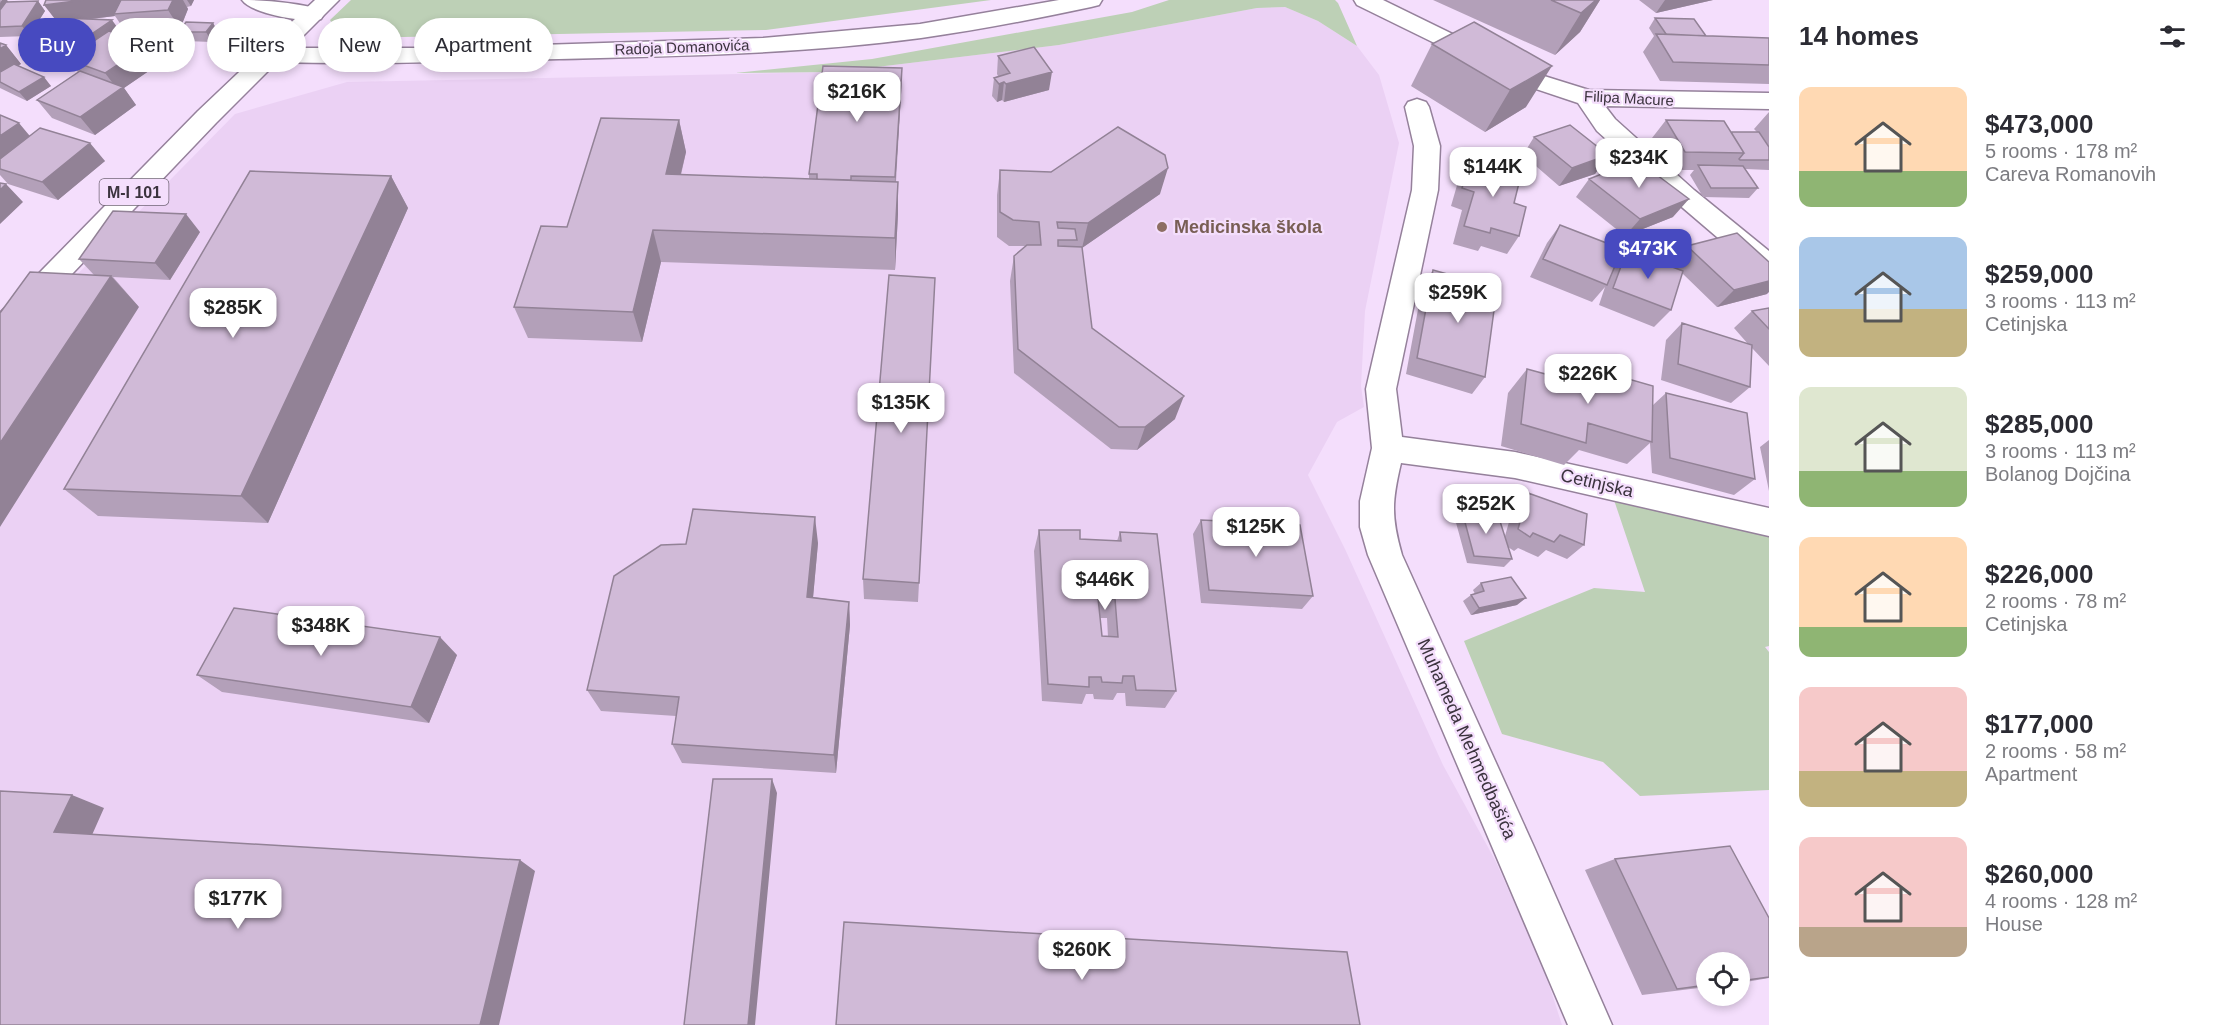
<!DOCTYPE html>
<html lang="en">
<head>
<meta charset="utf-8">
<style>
	body { margin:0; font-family:Helvetica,sans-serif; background:#f2f2f3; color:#2b2b33; height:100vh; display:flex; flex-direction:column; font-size:22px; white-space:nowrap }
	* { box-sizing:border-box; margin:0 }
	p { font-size:20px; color:#7c7c81 }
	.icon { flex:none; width:33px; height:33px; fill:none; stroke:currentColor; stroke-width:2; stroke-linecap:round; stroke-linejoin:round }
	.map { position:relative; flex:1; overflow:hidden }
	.panel { display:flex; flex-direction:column; background:#fff; width:450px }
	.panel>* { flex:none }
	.top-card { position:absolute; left:18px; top:18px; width:570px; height:54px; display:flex; gap:12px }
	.controls { position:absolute; left:1696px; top:952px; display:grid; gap:12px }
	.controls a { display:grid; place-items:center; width:54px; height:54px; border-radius:50%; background:#fff; box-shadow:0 3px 9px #0003; font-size:30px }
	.price { position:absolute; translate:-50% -51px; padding:0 14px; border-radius:12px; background:#fff; color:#222; font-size:20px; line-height:39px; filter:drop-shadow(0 2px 3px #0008) }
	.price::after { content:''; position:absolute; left:50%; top:36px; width:18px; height:14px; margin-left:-9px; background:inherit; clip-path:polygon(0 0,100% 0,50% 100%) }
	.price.selected { background:#474ac0; color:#fff }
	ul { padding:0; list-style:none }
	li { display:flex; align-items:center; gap:18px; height:150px; padding:0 30px }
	li span { display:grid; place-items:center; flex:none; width:168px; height:120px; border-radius:12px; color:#555 }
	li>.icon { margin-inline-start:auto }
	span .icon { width:72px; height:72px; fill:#fffc; stroke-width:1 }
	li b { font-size:26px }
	h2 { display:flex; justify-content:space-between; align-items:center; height:72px; padding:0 30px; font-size:26px }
	.chip { padding:0 21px; border-radius:27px; background:#fff; box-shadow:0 3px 9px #0003; font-size:21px; line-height:54px }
	.chip.selected { background:#474ac0; color:#fff }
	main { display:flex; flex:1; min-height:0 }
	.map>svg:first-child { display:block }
	.built { fill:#ebd1f4 }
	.green { fill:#bdd0b6 }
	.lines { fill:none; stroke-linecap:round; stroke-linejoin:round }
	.minor-casing { stroke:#95819b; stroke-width:3 }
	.major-casing { stroke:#95819b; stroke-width:3 }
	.minor { fill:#fff; fill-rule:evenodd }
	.major { fill:#fff; fill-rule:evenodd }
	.wall { fill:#b3a0b9; fill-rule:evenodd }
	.shaded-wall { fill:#928296 }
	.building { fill:#d0bad7; stroke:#928296; stroke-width:1.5; fill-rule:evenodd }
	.education-dot { fill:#8d6e63; stroke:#f4defc; stroke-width:2 }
	.labels { text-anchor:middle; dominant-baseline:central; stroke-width:4.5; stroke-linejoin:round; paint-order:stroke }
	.far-street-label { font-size:15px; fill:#3b333e; stroke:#f4defc }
	.shield { fill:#f4defc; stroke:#726677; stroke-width:1.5 }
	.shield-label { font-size:16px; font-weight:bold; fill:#3b333e }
	.education-label { font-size:18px; font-weight:bold; fill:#785e54; stroke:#f4defc; text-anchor:start }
	.street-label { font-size:18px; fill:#3b333e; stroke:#f4defc }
</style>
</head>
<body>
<main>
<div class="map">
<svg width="1769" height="1025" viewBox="0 0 1769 1025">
	<rect width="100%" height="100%" fill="#f4defc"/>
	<path class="built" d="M1285 7 1318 21 1357 46 1379 75 1399 143 1365 311 1361 386 1364 407 1337 422 1308 475 1345 549 1443 765 1495 860 1543 966 1562 1025H0V353L235 114 347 82 835 72 1059 45 1257 8Z"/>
	<path class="green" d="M351 0H991L766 30 350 38 339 35 330 20Z
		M1169 0H1335L1338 3 1357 46 1318 21 1285 7 1257 8 1059 45 835 72 735 73 872 59 1132 12Z
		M1614 500 1769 535V646L1765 647 1769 652V790L1640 796 1603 762 1502 734 1464 641 1594 588 1645 592Z"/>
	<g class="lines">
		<defs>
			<path id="minor" d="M242 0C269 0 295 3 321 9L324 14 321 19C305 23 252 14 242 0Z
				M1354 0H1383L1528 71 1589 90 1769 93V109L1605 106 1615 119 1694 190 1769 251V276L1759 273 1676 202 1597 131 1578 103 1512 81 1357 5Z
				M1417 99 1426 102 1429 107 1440 146 1438 190 1396 389 1402 437 1515 452 1769 508V536L1515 478 1401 463C1392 501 1391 516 1402 555L1534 847 1612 1025H1568L1368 555 1360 527V501L1372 448 1366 389 1412 190 1414 146 1405 107 1408 102Z"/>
			<path id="major" d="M315 0H339L291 48H440L763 38 920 24 1059 0H1102L1099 5 1091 7C1035 19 978 30 921 38 801 54 680 56 559 59 465 61 371 65 277 62L216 123 10 339 0 342V313L198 111Z"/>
		</defs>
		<use href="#minor" class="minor-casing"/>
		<use href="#major" class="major-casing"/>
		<use href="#minor" class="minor"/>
		<use href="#major" class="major"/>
	</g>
	<path class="wall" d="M0 0 8 2 38 1 45 11 29 36 0 37Z
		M46 0H194L191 6 187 7 188 9 180 29 126 32 115 16 91 19 125 37 147 45 159 64 124 88 136 105 95 135 52 118 37 100 78 72 75 69 43 58 29 40 56 21Z
		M1433 0H1600L1580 32 1555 55Z
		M1639 0H1713L1656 13Z
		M1655 18 1706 36 1769 38V84L1660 81 1643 52 1654 36 1649 28Z
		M1474 22 1526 107 1485 132 1411 86 1432 44Z
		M213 23 218 32 212 42 185 41 179 32Z
		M0 43 6 45 21 64 18 65 51 86 27 101 0 88Z
		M998 56 1049 90 1004 102 1002 100 997 102 992 96 994 78 998 76 997 74Z
		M901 94 896 182H898V214L895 270 661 262 642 342 528 338 514 307 567 227 679 120 686 152 681 175 809 179V174Z
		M1769 112V170L1745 169 1758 188 1749 198 1703 197 1690 175 1694 170H1670L1652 138 1666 120 1731 132H1757L1754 129Z
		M0 115 30 136 105 161 58 200 8 184 0 175Z
		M1534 137 1608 155 1595 174 1559 186 1523 155Z
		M1471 157 1494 167 1514 203 1519 236 1507 254 1481 246 1478 251 1453 244 1462 210 1451 206 1460 175Z
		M1000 170 1160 194 1082 248 1092 328 1175 419 1137 450 1111 449 1014 373 1010 281 1014 256 1026 246H1009L997 237V195Z
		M391 176 408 208 268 523 98 516 64 489Z
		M1589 179 1673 217 1625 236 1576 197Z
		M1560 225 1617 262 1627 250 1677 268 1671 263 1687 246 1767 294 1717 307 1682 273 1671 310 1654 327 1599 305 1605 287 1592 302 1530 277 1547 243Z
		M200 232 170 280 113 277 139 307 94 275 79 259Z
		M1433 270 1485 377 1472 394 1406 374 1422 288Z
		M935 278 918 602 864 599 863 579Z
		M1769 308V366L1752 348 1750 387 1731 403 1661 380 1666 340 1682 323 1748 344 1734 328 1752 311Z
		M1583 366 1653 405 1666 393 1755 479 1734 495 1652 473 1650 443 1627 464 1579 450 1564 465 1501 446 1508 393 1527 369 1570 381Z
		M1769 440V491L1760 447Z
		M1528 493 1584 545 1567 559 1546 550 1538 557 1518 548 1514 551 1508 547 1512 559 1504 567 1467 563 1455 519 1462 511 1505 536 1513 508Z
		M1201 520 1313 596 1302 609 1201 603 1193 534Z
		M1039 530 1080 539 1117 541 1120 532 1176 691 1165 708 1126 706 1125 693H1117L1113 700 1094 699 1093 694H1086L1082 704 1042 701 1034 551ZM1100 618H1107L1108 637 1102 636Z
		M818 543 813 597 849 602 850 625 836 773 682 763 672 744 676 716 601 711 587 690Z
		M1481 583 1517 605 1471 615 1463 601 1471 595 1475 594 1473 590Z
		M457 655 429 723 222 692 197 675Z
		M1615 859 1769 918V978L1740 983V963H1707V987L1642 995 1585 870Z"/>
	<path class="shaded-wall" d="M2 0H7L12 7 0 21V3Z
		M83 0H123L114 14 115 16 58 23 44 5Z
		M173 0H183L188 9 180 29 168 10Z
		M187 0H194L191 6Z
		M1596 0H1600L1580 32 1555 55 1581 13Z
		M1665 0H1713L1656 13Z
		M38 1 45 11 29 36 22 26Z
		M112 20 125 38 71 60 65 52Z
		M213 23 218 32 212 42 206 32Z
		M6 45 21 64 0 76V49Z
		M147 45 159 64 124 88 136 105 95 135 80 117 118 90 105 73Z
		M1552 66 1526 107 1485 132 1510 90Z
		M902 68 901 94 894 202 895 177Z
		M1052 72 1049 90 1004 102 1006 84Z
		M44 77 51 86 27 101 19 92Z
		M1004 82 1002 100 997 102 999 84Z
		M679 120 686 152 673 206 666 174Z
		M19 123 34 141 0 165V136Z
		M90 143 105 161 58 200 42 182Z
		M1608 155 1595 174 1559 186 1572 168Z
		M1168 168 1160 194 1082 248 1088 223Z
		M391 176 408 208 268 523 241 496Z
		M898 182V214L895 270V238Z
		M6 184 23 202 0 224V190Z
		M1689 199 1673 217 1625 236 1640 219Z
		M186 214 200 232 170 280 155 263Z
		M653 230 661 262 642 342 633 312Z
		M111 276 139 307 0 527V443Z
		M1769 281V292L1767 294 1717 307 1734 290Z
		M1184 396 1175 419 1137 450 1145 427Z
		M815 517 818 543 811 620 807 597Z
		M1526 598 1517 605 1471 615 1479 608Z
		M849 602 850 625 836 773 834 755Z
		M440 637 457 655 429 723 411 707Z
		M772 779 777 793 755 1025H748Z
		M72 795 104 808 88 844 54 832Z
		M520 860 535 871 499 1025H480Z"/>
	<path class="building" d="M46 0H83L44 5Z
		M121 0H173L168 10 114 14Z
		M1551 0H1596L1581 13Z
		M38 1 22 26 0 27V10L6 2Z
		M62 18 112 20 65 52 29 40Z
		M1655 18 1694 19 1706 36 1666 34Z
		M186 22 213 23 206 32H179Z
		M1474 22 1552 66 1510 90 1432 44Z
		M109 31 147 45 105 73 67 59Z
		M1656 34 1769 38V65L1673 62Z
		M0 43 6 45 0 49Z
		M1034 47 1052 72 1006 84 1004 82 999 84 994 78 1010 73 998 56Z
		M14 64 44 77 19 92 0 82V72Z
		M823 66 902 68 895 177 851 176V180L817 179V174H809Z
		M80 71 123 87 80 117 37 100Z
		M0 115 19 123 0 136Z
		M601 118 679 120 666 174 898 182 895 238 653 230 633 312 514 307 541 226 567 227Z
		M1666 120 1724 121 1744 153 1685 152Z
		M1570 125 1608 155 1572 168 1534 137Z
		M1118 127 1165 155 1168 168 1088 223 1057 222 1058 228 1075 229 1077 240H1058V246L1082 247 1092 328 1184 396 1145 427H1119L1018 349 1014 256 1027 245H1041L1039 222 1013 220 1000 212V170L1051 172Z
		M40 128 90 143 42 182 0 169V159Z
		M1731 132H1759L1769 147V160H1740L1739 159 1744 153Z
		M1471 157 1495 163 1494 167 1521 175 1514 203 1526 207 1519 236 1491 228 1490 233 1464 226 1474 192 1462 188Z
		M1637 160 1689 199 1640 219 1589 179Z
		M1698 165 1743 166 1758 188H1711Z
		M250 171 391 176 241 496 64 489Z
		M0 183 6 184 0 190Z
		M113 211 186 214 155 263 79 259Z
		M1560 225 1622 249 1607 285 1543 259Z
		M1737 233 1769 262V281L1734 290 1687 246Z
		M1627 250 1683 271 1671 310 1613 288Z
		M1433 270 1497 288 1485 377 1417 358Z
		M30 272 111 276 0 443V313Z
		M889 275 935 278 919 583 863 579Z
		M1769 308V329L1752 311Z
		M1682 323 1752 345 1750 387 1678 364Z
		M1583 366 1653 386 1652 442 1588 423 1586 443 1521 424 1527 369 1582 384Z
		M1666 393 1747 413 1755 479 1670 458Z
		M1528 493 1587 514 1584 545 1560 535 1554 542 1533 533 1530 537 1518 529Z
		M693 509 815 517 807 597 849 602 834 755 672 744 679 697 587 690 614 576 661 545 686 544Z
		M1462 511 1498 515 1512 559 1474 556Z
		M1201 520 1300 525 1313 596 1209 590Z
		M1039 530H1080V539L1121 541 1120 532 1157 534 1176 691 1136 690 1134 676H1123L1122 683 1102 682 1101 677H1089V687L1048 684ZM1098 598 1115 599 1118 637 1102 636Z
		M1511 577 1526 598 1479 608 1471 595 1484 591 1481 583Z
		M234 608 440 637 411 707 197 675Z
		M713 779H772L748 1025H684Z
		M0 791 72 795 54 832 520 860 480 1025H0Z
		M1730 846 1769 918V977L1740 981V963H1707V985L1677 989 1615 859Z
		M844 922 1347 952 1360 1025H836Z"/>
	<circle class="education-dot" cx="1162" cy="227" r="6"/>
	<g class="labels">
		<g class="far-street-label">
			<text transform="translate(682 47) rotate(-2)">Radoja Domanovića</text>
			<text transform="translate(1629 98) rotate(3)">Filipa Macure</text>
		</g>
		<rect class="shield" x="99.5" y="179" width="69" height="26" rx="4.5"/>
		<g class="shield-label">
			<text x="134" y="192">M-I 101</text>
		</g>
		<g class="education-label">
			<text x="1174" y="227">Medicinska škola</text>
		</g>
		<g class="street-label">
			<text transform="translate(1597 483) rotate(13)">Cetinjska</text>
			<text transform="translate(1467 739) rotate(66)">Muhameda Mehmedbašića</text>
		</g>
	</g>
</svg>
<div class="controls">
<a><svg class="icon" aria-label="locate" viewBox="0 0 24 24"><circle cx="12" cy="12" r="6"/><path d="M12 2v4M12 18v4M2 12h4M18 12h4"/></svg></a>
</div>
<b class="price" style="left:857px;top:123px">$216K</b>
<b class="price" style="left:1639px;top:189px">$234K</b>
<b class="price" style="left:1493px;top:198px">$144K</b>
<b class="price selected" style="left:1648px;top:280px">$473K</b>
<b class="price" style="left:1458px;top:324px">$259K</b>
<b class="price" style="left:233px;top:339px">$285K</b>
<b class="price" style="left:1588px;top:405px">$226K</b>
<b class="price" style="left:901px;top:434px">$135K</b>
<b class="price" style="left:1486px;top:535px">$252K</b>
<b class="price" style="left:1256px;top:558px">$125K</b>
<b class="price" style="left:1105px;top:611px">$446K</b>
<b class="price" style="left:321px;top:657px">$348K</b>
<b class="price" style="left:238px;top:930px">$177K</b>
<b class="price" style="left:1082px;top:981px">$260K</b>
<div class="top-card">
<a class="chip selected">Buy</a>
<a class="chip">Rent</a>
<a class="chip">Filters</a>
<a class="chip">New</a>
<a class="chip">Apartment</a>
</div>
</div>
<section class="panel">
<h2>14 homes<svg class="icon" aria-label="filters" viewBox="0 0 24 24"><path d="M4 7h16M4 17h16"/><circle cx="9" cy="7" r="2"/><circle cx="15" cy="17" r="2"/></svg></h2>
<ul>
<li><span style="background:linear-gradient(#ffd9b3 70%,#8fb573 0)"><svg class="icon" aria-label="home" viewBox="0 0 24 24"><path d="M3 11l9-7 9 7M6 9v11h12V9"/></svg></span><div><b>$473,000</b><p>5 rooms · 178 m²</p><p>Careva Romanovih</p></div></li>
<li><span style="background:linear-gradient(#a9c7e8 60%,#c2b280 0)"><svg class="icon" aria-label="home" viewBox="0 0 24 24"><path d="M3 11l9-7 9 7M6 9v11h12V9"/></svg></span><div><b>$259,000</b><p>3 rooms · 113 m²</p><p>Cetinjska</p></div></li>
<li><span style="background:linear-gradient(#dfe7d0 70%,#8fb573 0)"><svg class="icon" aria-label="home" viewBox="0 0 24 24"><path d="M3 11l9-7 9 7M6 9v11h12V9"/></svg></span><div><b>$285,000</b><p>3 rooms · 113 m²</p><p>Bolanog Dojčina</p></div></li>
<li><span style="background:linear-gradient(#ffd9b3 75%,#8fb573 0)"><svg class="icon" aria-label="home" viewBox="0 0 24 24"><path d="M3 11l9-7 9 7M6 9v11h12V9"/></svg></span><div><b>$226,000</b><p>2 rooms · 78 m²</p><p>Cetinjska</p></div></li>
<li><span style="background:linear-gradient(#f6c9c9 70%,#c2b280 0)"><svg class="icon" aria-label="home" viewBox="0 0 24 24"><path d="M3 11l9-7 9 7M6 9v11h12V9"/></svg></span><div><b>$177,000</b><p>2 rooms · 58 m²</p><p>Apartment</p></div></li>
<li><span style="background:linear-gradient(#f6c9c9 75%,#b9a48a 0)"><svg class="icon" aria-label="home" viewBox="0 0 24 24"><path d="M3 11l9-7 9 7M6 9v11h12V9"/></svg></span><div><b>$260,000</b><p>4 rooms · 128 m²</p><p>House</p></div></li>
</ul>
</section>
</main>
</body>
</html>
